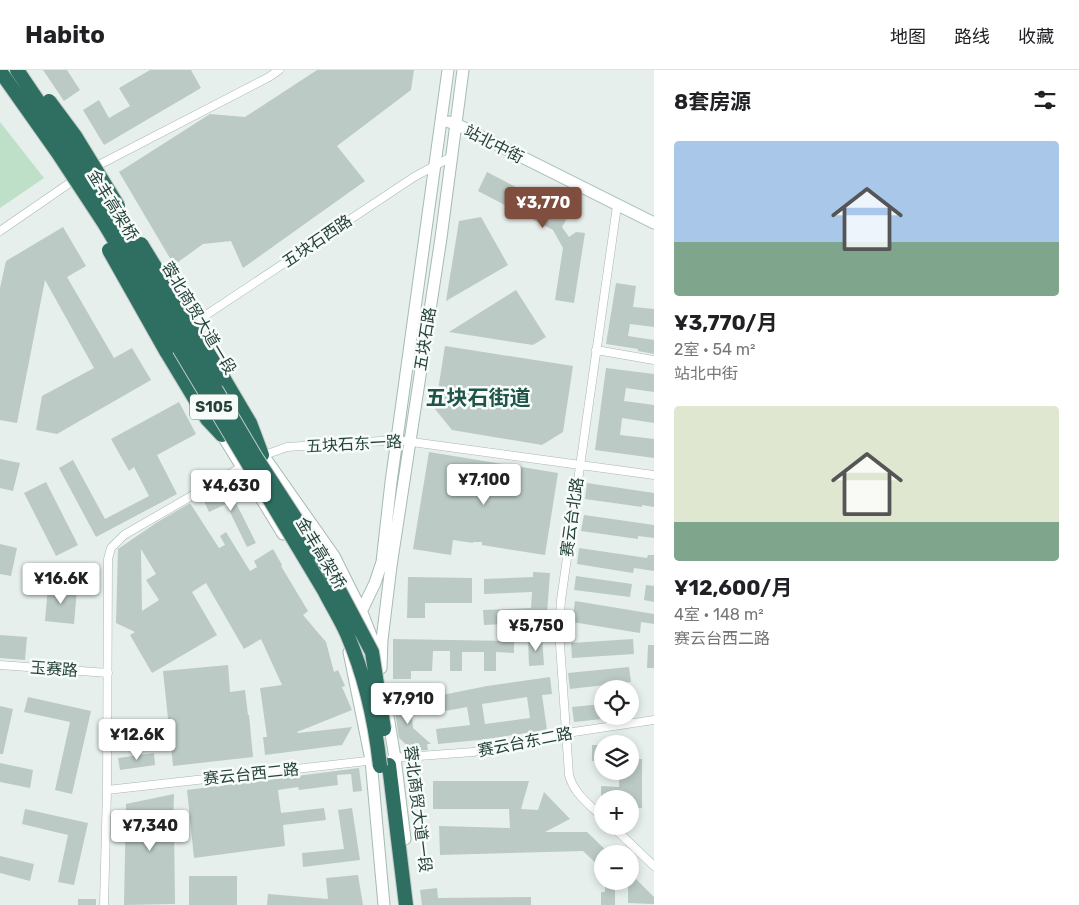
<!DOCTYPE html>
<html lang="zh">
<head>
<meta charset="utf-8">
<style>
	body { margin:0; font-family:Rubik,"Noto Sans SC",sans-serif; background:#f2f2f2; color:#202124; height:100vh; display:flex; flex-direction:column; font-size:19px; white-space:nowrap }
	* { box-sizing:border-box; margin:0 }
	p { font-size:16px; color:#757577 }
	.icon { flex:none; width:28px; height:28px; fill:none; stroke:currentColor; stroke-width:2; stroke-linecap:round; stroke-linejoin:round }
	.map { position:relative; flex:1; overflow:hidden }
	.details { display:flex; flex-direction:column; background:#fff; width:425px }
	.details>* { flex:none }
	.fabs { position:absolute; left:594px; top:610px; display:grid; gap:10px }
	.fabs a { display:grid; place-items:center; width:45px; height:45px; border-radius:50%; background:#fff; box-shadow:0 2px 8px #0003; font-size:25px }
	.price { position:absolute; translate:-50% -42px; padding:0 11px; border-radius:5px; background:#fff; color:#222; font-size:16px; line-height:32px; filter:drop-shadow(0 1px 2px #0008) }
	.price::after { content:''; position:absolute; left:50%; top:30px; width:15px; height:11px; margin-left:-8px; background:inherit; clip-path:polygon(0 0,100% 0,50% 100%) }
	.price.current { background:#7f4e3f; color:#fff }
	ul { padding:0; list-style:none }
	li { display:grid; align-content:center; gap:10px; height:265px; padding:0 20px }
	li span { display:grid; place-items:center; height:155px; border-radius:5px; color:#555 }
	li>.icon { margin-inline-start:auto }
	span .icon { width:90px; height:90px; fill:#fffc; stroke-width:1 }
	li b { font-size:21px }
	h2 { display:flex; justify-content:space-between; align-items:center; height:60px; padding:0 20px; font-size:21px }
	header { display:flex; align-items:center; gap:30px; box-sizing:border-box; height:70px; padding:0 25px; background:#fff; border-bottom:1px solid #e0e0e0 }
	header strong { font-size:24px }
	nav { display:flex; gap:28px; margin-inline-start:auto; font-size:18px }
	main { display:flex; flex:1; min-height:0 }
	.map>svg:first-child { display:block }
	.green { fill:#bfe0c8 }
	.building { fill:#bbcac4; fill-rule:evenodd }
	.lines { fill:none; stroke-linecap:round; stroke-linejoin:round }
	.street-casing { stroke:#a8b8b2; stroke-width:9 }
	.secondary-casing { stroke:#a4bbb3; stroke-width:13 }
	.highway-casing { stroke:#c2cac8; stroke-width:16 }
	.street { stroke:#fff; stroke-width:8 }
	.secondary { stroke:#fff; stroke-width:11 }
	.highway { stroke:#2f6f62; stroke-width:14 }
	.highway-bridge-casing { stroke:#c2cac8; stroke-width:16; stroke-linecap:butt }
	.highway-bridge { stroke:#2f6f62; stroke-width:14 }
	.labels { text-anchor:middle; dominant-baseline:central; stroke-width:5; stroke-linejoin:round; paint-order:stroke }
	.shield { fill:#f7fbf9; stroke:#637a73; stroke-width:1 }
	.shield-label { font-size:15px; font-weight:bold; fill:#24423a }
	.street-label { font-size:16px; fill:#24423a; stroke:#f7fbf9 }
	.district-label { font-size:21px; font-weight:bold; fill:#1f5548; stroke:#f7fbf9 }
</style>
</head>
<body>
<header>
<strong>Habito</strong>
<nav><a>地图</a><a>路线</a><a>收藏</a></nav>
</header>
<main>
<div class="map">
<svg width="654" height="835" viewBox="0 0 654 835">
	<rect width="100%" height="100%" fill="#e6efeb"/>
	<path class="green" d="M0 52 44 108 0 138Z"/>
	<path class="building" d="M43 0H67L80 20 64 31Z
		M150 0H191L201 18 104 75 83 40 99 30 109 48 130 36 119 18Z
		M317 0H414L411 20 337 76 365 111 243 198 231 171 203 174 174 195 119 102 210 44 245 47Z
		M487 102 569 145 562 157 569 167 576 162 585 163 574 233 555 230 563 178 553 160 478 121Z
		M481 147 508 195 446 231 459 151Z
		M63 157 86 196 67 207 114 288 132 278 151 310 57 364 36 360 42 326 94 298 45 210 17 353 0 350V218L6 191Z
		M616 213 636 216 633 237 654 239V257L630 254 628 266 654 270V284L638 281V279L606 274Z
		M516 220 546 267 533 275 449 262Z
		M445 276 573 296 563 362 542 375 452 360 435 339Z
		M606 298 654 304V322L626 318 624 331 654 335V353L622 348 620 365 654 369V388L595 380Z
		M179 332 196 364 157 385 177 424 96 467 59 398 73 390 105 449 149 426 134 397 129 401 111 369Z
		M429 382 558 403 545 485 482 475V472H473V473L453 470 451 485 413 479Z
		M0 389 20 393 13 421 0 418Z
		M46 412 78 475 56 486 24 423Z
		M587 413 654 423V437L642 435V437L585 429Z
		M228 417 256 473 247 477 226 434 209 442 203 429Z
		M190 433 219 478 225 475 220 466 226 462 250 501 257 497 254 491 273 479 282 495 281 496 308 541 303 545 326 572 334 602 338 600 345 616 342 617 352 640 297 662 298 663 352 657 342 675 265 685 263 667H267L260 618 282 615 261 569 244 579 206 513 192 522 217 565 152 603 130 565 135 562 116 553 118 479 156 453ZM141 479 156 504 146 510 159 530 142 541Z
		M584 445 654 455V468L638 466V469L581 461Z
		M0 474 17 478 11 506 0 504Z
		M579 478 647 488 648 485H654V501L634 498 633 503 577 494Z
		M533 502 550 503 546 557 529 556 530 553 484 555 483 540 531 538 532 522 484 524V509L533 507Z
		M576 506 632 514 630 527 574 520Z
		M408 507 472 508V533H425V548H407Z
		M646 515 654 516V532L644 530Z
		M48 516 77 519 74 554 45 551Z
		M575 531 654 544V554L641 552 640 563 572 552Z
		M0 565 27 567 25 590 0 588Z
		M542 567 544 595 529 596 528 568Z
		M393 569 514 571V583L496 582V601H484V582H462V601H450V581H433L432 601H411V609H393Z
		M633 569 634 584 572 588 571 573Z
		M648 575H654V598H647Z
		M228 595 230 622 245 620 248 645H249L253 687 173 696 163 601Z
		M629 597 631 612 570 619 568 603Z
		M550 607 552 624 542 625 547 660 479 670 438 674 436 659 470 655 467 637 429 644 427 628 487 616ZM527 627 530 648 485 654 482 634Z
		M410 626 413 658 431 674H427L428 680 413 681 399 668 393 628Z
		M28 627 91 641 72 724 55 720 70 652 24 642Z
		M602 634V649L574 652 572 637Z
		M0 636 13 639 3 684H0Z
		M592 675H602V691H592Z
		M154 683 155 695 120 700 118 688Z
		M630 689H642V738H630V729H601V716L619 717V701H630Z
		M0 693 33 700 30 718 0 712Z
		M359 698 362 721 353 722 351 704 337 705 338 715 299 720 298 717 278 720 281 743 324 738 326 750 283 755 285 776 194 788 187 720Z
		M433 711H529L521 739 538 740 544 722 570 749 545 762H587L610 784H602V799L583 781 440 785 439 756 510 758 509 739H433Z
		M174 724 173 755H174L175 834 124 835 126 734Z
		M352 738 360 790 303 797 302 783 344 779 338 740Z
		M25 739 88 753 74 815 58 812 68 765 22 754Z
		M0 786 34 794 30 811 0 803Z
		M630 803 654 827V834L628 833V811H630Z
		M358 805 363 835H267L268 824 328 829 326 808Z
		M189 806H237V835H189Z
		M605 814H615V835H601V822H605Z
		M437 818 438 828 531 827V835H422L420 820Z
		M78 829H96V835H78Z"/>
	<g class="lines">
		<defs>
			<path id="street" d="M93 98 269 7 279 0
				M0 161 77 108
				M188 257 414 107 451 87
				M596 280 654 290
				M259 387 287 377 397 370 654 405
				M0 595 108 603
				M392 688 473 682 567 663 654 650
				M107 720 376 690
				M602 747C589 734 574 724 569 705L559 560 561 530 617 136
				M612 756 654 796
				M104 835 107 720 108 489 111 478 124 465 245 395"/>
			<path id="secondary" d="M449 52 456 54 654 153
				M218 358 283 464
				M258 378 334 486 361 540 375 576
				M360 544 375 513 382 492 391 412 448 0
				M349 582 371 690 384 835
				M381 598 382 570 391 496 441 168 463 0
				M388 646 395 688 405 769"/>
			<path id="highway" d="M166 281 207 349 222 365
				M224 309 250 353 262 385
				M389 695 406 835"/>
		</defs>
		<use href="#street" class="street-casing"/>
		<use href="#secondary" class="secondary-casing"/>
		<use href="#highway" class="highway-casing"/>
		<use href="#street" class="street"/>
		<use href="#secondary" class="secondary"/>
		<use href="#highway" class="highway"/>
		<defs>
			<path id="highway-bridge" d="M17 0 71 80 125 166 255 386 327 497 372 582 384 659
				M0 1 58 83 104 153 325 522C332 536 341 550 347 564 365 606 375 650 380 696
				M49 31 75 66 118 136
				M141 174 224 309
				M109 180 166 281"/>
		</defs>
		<use href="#highway-bridge" class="highway-bridge-casing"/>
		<use href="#highway-bridge" class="highway-bridge"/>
	</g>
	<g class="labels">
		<rect class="shield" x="190" y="324.5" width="48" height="25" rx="4"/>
		<g class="shield-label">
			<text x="214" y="337">S105</text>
		</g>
		<g class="street-label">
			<text transform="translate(494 74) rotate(27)">站北中街</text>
			<text transform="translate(113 135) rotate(58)">金丰高架桥</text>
			<text transform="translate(317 171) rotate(-34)">五块石西路</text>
			<text transform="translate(199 248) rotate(59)">蓉北商贸大道一段</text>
			<text transform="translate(425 269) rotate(-81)">五块石路</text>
			<text transform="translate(354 374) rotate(-3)">五块石东一路</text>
			<text transform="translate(572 447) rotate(-82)">赛云台北路</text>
			<text transform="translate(321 483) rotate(59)">金丰高架桥</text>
			<text transform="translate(54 599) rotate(4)">玉赛路</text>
			<text transform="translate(525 672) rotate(-11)">赛云台东二路</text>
			<text transform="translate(251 704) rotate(-6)">赛云台西二路</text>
			<text transform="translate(418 739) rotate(83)">蓉北商贸大道一段</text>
		</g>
		<g class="district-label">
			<text x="478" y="327">五块石街道</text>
		</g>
	</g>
</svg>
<div class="fabs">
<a><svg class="icon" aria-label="locate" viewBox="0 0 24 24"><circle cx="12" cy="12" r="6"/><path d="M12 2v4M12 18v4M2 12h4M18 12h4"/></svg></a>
<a><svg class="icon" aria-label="layers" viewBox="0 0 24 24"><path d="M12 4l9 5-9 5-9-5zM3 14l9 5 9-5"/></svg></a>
<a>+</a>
<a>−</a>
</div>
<b class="price current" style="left:543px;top:159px">¥3,770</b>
<b class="price" style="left:484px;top:436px">¥7,100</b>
<b class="price" style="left:231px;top:442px">¥4,630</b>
<b class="price" style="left:61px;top:535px">¥16.6K</b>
<b class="price" style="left:536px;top:582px">¥5,750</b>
<b class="price" style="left:408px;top:655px">¥7,910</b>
<b class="price" style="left:137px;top:691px">¥12.6K</b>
<b class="price" style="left:150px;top:782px">¥7,340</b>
</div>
<section class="details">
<h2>8套房源<svg class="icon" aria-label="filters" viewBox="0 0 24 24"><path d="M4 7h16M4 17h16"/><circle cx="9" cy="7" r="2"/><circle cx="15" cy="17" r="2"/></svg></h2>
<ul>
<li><span style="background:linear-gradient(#a9c7e8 65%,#7fa58c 0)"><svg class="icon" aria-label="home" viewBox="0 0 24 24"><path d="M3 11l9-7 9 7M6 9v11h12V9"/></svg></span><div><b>¥3,770/月</b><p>2室 · 54 m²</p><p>站北中街</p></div></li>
<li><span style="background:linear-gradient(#dfe7d0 75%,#7fa58c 0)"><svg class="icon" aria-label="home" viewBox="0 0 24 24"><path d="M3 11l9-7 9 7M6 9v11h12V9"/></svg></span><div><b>¥12,600/月</b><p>4室 · 148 m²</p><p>赛云台西二路</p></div></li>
</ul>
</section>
</main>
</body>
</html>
